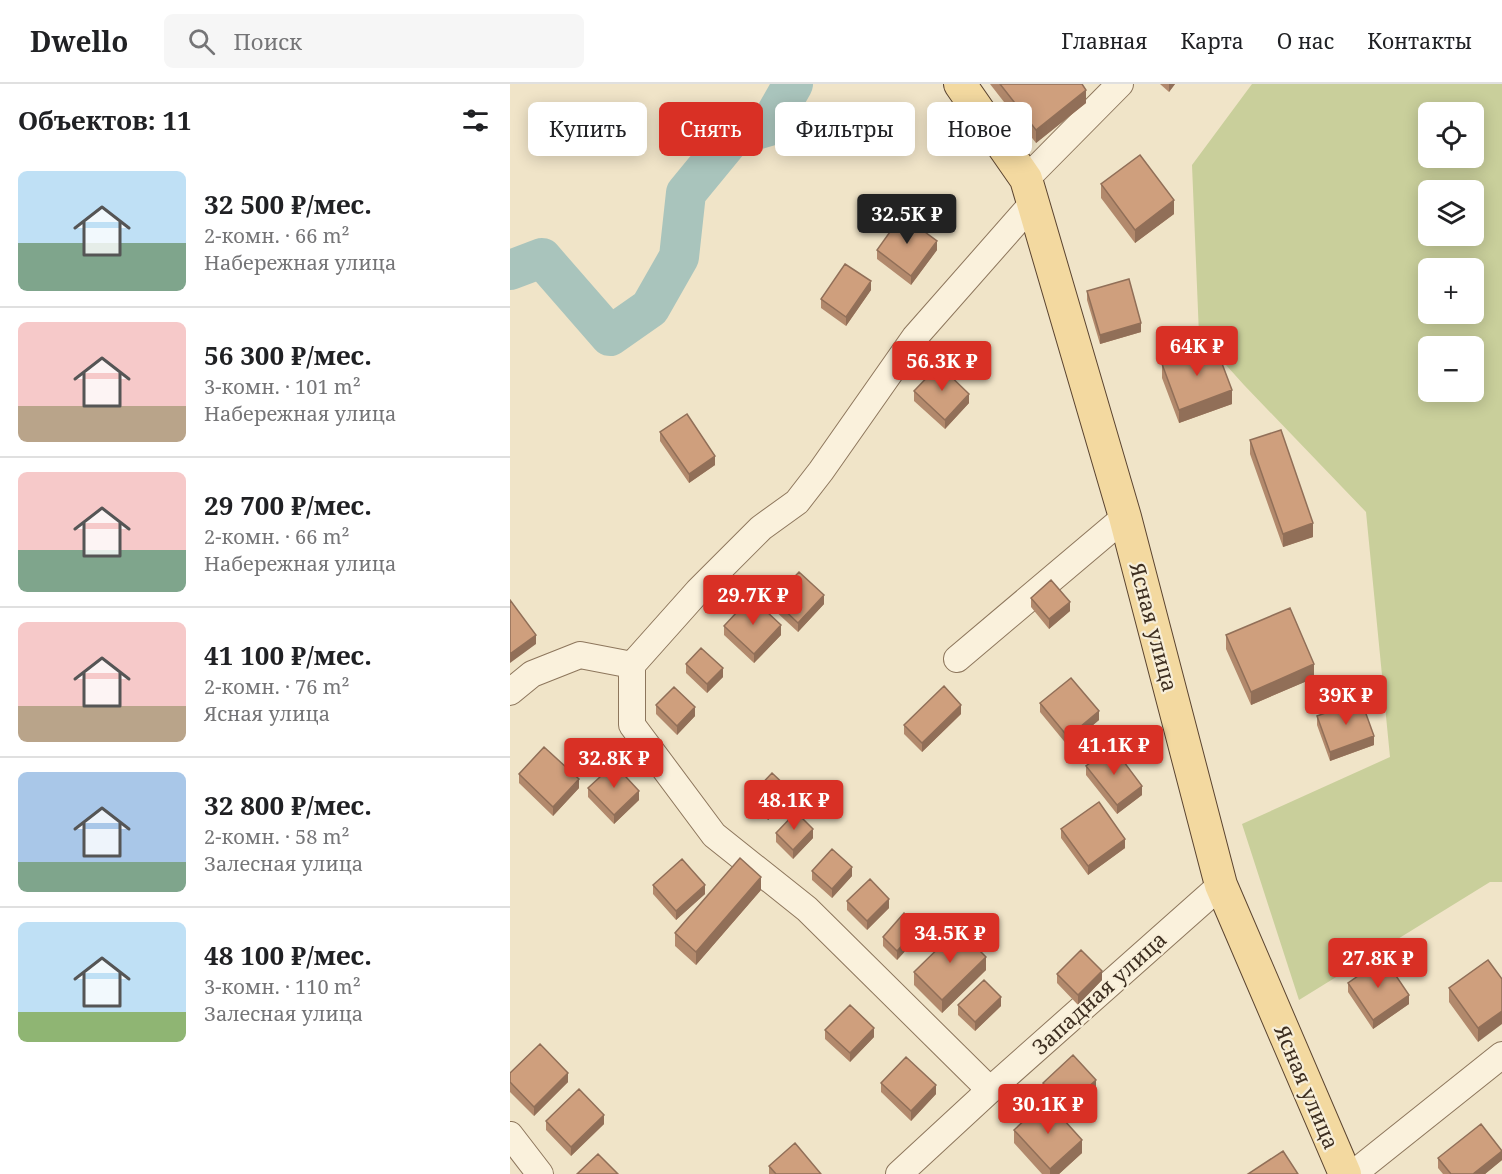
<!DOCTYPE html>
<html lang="ru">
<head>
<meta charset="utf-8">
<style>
	body { margin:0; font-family:"Noto Serif",serif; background:#f6f6f6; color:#202124; height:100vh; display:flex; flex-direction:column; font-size:22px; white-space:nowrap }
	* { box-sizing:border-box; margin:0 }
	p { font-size:20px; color:#757577 }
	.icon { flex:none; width:33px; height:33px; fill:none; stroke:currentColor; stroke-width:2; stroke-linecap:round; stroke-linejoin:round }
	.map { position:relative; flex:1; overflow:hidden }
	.sheet { display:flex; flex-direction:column; background:#fff; width:510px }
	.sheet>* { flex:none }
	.hud { position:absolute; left:18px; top:18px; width:570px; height:54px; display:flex; gap:12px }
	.tools { position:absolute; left:908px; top:18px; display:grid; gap:12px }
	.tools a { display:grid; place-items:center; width:66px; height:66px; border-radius:9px; background:#fff; box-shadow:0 3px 15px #0003; font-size:30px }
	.price { position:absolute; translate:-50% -51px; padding:0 14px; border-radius:6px; background:#d93025; color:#fff; font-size:20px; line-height:39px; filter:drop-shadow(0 2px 3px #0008) }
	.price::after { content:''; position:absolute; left:50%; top:36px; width:18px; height:14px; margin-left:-9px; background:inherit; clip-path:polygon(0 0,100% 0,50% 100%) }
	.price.on { background:#222; color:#fff }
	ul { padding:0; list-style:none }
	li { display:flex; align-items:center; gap:18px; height:150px; padding:0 18px }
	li+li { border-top:2px solid #e0e0e0 }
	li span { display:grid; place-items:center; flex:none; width:168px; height:120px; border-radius:9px; color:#555 }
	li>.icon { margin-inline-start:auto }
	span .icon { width:72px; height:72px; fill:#fffc; stroke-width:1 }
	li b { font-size:26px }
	h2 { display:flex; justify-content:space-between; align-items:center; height:72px; padding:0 18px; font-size:26px }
	.chip { padding:0 21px; border-radius:9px; background:#fff; box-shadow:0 3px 15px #0003; font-size:21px; line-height:54px }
	.chip.on { background:#d93025; color:#fff }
	header { display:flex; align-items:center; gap:36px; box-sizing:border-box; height:84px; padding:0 30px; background:#fff; border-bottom:2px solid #e0e0e0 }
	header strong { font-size:28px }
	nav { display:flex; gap:33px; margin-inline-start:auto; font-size:21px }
	.search { width:420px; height:54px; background:#f6f6f6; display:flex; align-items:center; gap:15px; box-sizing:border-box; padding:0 21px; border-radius:9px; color:#757577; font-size:22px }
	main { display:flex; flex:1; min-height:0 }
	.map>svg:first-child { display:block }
	.green { fill:#c9cf9b; fill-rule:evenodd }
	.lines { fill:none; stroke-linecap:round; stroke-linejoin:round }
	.river { stroke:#a9c4bc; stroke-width:40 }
	.minor-casing { stroke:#8d765c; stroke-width:28 }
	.major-casing { stroke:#5b4430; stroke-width:34 }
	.minor { stroke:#faf1dc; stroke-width:26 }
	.major { stroke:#f3d9a0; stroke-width:32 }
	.wall { fill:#b2896c }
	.shaded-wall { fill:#916f58 }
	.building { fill:#cf9f7d; stroke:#916f58; stroke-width:1.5 }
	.labels { text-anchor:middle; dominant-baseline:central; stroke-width:4.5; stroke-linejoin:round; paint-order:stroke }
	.street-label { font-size:21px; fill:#3d2e20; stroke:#f7eed8 }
</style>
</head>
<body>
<header>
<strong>Dwello</strong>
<div class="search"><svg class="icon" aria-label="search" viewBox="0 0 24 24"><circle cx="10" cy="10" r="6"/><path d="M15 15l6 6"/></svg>Поиск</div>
<nav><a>Главная</a><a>Карта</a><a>О нас</a><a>Контакты</a></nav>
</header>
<main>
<section class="sheet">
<h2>Объектов: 11<svg class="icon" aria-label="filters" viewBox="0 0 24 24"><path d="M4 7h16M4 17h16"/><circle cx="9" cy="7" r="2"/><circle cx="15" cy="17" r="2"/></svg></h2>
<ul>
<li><span style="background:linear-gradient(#bfe0f5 60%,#7fa58c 0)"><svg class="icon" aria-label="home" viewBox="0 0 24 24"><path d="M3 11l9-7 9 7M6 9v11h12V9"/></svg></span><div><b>32 500 ₽/мес.</b><p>2-комн. · 66 m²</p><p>Набережная улица</p></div></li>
<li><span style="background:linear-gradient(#f6c9c9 70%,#b9a48a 0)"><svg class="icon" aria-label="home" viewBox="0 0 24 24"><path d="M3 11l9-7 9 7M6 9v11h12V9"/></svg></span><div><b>56 300 ₽/мес.</b><p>3-комн. · 101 m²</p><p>Набережная улица</p></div></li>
<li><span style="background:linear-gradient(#f6c9c9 65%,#7fa58c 0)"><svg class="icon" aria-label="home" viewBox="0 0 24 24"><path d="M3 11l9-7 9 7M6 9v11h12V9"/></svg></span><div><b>29 700 ₽/мес.</b><p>2-комн. · 66 m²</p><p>Набережная улица</p></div></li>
<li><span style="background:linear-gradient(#f6c9c9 70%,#b9a48a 0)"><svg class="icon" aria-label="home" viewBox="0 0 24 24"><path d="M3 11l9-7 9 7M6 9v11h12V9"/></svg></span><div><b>41 100 ₽/мес.</b><p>2-комн. · 76 m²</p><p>Ясная улица</p></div></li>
<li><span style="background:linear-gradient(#a9c7e8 75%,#7fa58c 0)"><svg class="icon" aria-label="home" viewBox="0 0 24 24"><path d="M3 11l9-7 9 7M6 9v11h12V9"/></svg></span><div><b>32 800 ₽/мес.</b><p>2-комн. · 58 m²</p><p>Залесная улица</p></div></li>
<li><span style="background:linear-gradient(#bfe0f5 75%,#8fb573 0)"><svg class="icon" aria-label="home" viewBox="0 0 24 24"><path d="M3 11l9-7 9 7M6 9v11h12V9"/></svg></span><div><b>48 100 ₽/мес.</b><p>3-комн. · 110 m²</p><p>Залесная улица</p></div></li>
</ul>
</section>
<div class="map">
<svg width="992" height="1090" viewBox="0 0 992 1090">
	<rect width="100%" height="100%" fill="#f0e4c8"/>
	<path class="green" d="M742 0H992V798H980L789 916 732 740 880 673 856 428 734 301 689 251 682 81ZM918 28H963V74H918ZM918 106H963V152H918ZM918 184H963V230H918ZM918 262H963V308H918Z"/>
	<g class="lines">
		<path class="river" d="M0 186 32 174 100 252 140 224 169 173 176 109 222 53 259 42 283 0"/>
		<defs>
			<path id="minor" d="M516 95 610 0
				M447 575 615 433
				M122 581V641L204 751 297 825 480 1006
				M0 608 22 590 70 571 122 581 188 507 251 444 287 418 311 387 405 253 523 119
				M0 1051 30 1090
				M389 1090 480 1006 711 801
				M843 1090 992 971"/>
			<path id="major" d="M450 0 516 95 615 433 711 801 835 1090"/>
		</defs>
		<use href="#minor" class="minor-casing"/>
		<use href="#major" class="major-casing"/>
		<use href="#minor" class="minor"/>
		<use href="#major" class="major"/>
	</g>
	<path class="wall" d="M480 0H572L576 19 526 59Z
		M650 0H665L659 8Z
		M591 100 664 130 625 159 591 114Z
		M367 166H427L401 201 367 175Z
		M361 206 336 242 311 224V215Z
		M577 207 631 248 590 260 577 216Z
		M652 280 722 320 669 339 652 294Z
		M404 307 459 319 435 345 404 317Z
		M150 348 205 381 179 399 150 357Z
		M740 356 803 453 773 463 740 370Z
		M521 514 560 527 539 545 521 523Z
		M263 515 314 520 288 548 263 525Z
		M214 542 271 551 244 579 214 551Z
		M716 551 804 594 741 621 716 565Z
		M176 580 213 593 197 609 176 589Z
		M530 619 589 636 558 662 530 628Z
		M146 621 185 632 167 651 146 630Z
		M451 630 412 668 394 650V641Z
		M807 632 864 661 820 677 807 641Z
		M576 682 632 711 607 730 576 691Z
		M9 690 69 704 43 732 9 699Z
		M78 704 129 716 104 740 78 713Z
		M241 711 280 715 258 736 241 720Z
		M551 745 615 764 578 791 551 754Z
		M266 749 303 754 283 775 266 758Z
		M302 787 342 792 322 814 302 796Z
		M143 801 195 810 166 836 143 810Z
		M251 806 186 881 165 862V849Z
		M337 817 379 824 357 846 337 826Z
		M409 852 387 876 373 862V853Z
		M476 886 432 929 404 901V888Z
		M547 890 592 896 568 921 547 899Z
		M992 895 968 958 939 918V904Z
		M838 899 899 920 863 945 838 908Z
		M448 921 491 922 465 947 448 931Z
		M315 946 364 953 340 978 315 955Z
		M0 989 58 998 24 1032 0 1008Z
		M371 999 426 1010 401 1037 371 1008Z
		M533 999 586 1005 555 1033 533 1008Z
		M36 1037 94 1040 61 1072 36 1046Z
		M504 1046 572 1069 549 1090H532L504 1059Z
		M928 1074 992 1076 975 1090H933L928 1084Z
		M259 1082 311 1090H259Z"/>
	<path class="shaded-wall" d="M659 0H665L659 8Z
		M576 6V19L526 59V46Z
		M664 116V130L625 159V146Z
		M427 157V166L401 201V192Z
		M361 197V206L336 242V233Z
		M631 239V248L590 260V251Z
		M722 306V320L669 339V326Z
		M459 310V319L435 345V336Z
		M205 372V381L179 399V390Z
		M803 439V453L773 463V450Z
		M314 511V520L288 548V539Z
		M560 518V527L539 545V535Z
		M271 541V551L244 579V570Z
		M26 551V560L0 579V570Z
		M804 580V594L741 621V608Z
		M213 584V593L197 609V600Z
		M451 621V630L412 668V659Z
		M185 623V632L167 651V642Z
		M589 627V636L558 662V653Z
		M864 652V661L820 677V668Z
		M69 695V704L43 732V723Z
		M632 702V711L607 730V721Z
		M280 706V715L258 736V727Z
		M129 707V716L104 740V731Z
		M303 745V754L283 775V766Z
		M615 755V764L578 791V782Z
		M342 783V792L322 814V805Z
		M251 793V806L186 881V868Z
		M195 801V810L166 836V827Z
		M379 815V824L357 846V837Z
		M409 843V852L387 876V867Z
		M476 873V886L432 929V916Z
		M592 887V896L568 921V911Z
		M899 911V920L863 945V936Z
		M491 913V922L465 947V938Z
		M992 927V940L968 958V944Z
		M364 944V953L340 978V969Z
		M58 989V998L24 1032V1023Z
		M586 996V1005L555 1033V1024Z
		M426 1001V1010L401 1037V1027Z
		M94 1031V1040L61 1072V1063Z
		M572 1056V1069L549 1090H540V1085Z
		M992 1067V1076L975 1090H963Z"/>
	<path class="building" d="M490 0H572L576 6 526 46Z
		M630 71 664 116 625 146 591 100Z
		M392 131 427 157 401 192 367 166Z
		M335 180 361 197 336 233 311 215Z
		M619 195 631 239 590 251 577 207Z
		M705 261 722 306 669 326 652 280Z
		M429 281 459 310 435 336 404 307Z
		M177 330 205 372 179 390 150 348Z
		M771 346 803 439 773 450 740 356Z
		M289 488 314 511 288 539 263 515Z
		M541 496 560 518 539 535 521 514Z
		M241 513 271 541 244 570 214 542Z
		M0 516 26 551 0 570Z
		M780 524 804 580 741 608 716 551Z
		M191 564 213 584 197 600 176 580Z
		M561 594 589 627 558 653 530 619Z
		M434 602 451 621 412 659 394 641Z
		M164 603 185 623 167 642 146 621Z
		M851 616 864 652 820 668 807 632Z
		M602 662 632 702 607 721 576 682Z
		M34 663 69 695 43 723 9 690Z
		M104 680 129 707 104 731 78 704Z
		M262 689 280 706 258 727 241 711Z
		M589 718 615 755 578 782 551 745Z
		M286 728 303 745 283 766 266 749Z
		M322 765 342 783 322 805 302 787Z
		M230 774 251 793 186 868 165 849Z
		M172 775 195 801 166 827 143 801Z
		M360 795 379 815 357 837 337 817Z
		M394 829 409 843 387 867 373 853Z
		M448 845 476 873 432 916 404 888Z
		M571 866 592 887 568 911 547 890Z
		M874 874 899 911 863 936 838 899Z
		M978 876 992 895V927L968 944 939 904Z
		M474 896 491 913 465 938 448 921Z
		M340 921 364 944 340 969 315 946Z
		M30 960 58 989 24 1023 0 998V989Z
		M563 971 586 996 555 1024 533 999Z
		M396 973 426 1001 401 1027 371 999Z
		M69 1005 94 1031 61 1063 36 1037Z
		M536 1016 572 1056 540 1085 504 1046Z
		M971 1040 992 1067 963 1090H941L928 1074Z
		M285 1059 311 1090H266L259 1082Z
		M773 1067 788 1090H738Z
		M88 1070 108 1090H67Z"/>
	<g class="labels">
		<g class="street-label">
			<text transform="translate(644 543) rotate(75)">Ясная улица</text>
			<text transform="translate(589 909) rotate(-42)">Западная улица</text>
			<text transform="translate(797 1003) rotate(67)">Ясная улица</text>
		</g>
	</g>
</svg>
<div class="tools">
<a><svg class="icon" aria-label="locate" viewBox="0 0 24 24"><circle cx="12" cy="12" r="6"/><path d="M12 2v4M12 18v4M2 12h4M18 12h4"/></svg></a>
<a><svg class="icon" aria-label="layers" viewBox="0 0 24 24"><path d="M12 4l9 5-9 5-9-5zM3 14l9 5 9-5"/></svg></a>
<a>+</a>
<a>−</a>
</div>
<b class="price on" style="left:397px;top:161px">32.5K ₽</b>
<b class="price" style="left:687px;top:293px">64K ₽</b>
<b class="price" style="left:432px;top:308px">56.3K ₽</b>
<b class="price" style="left:243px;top:542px">29.7K ₽</b>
<b class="price" style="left:836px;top:642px">39K ₽</b>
<b class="price" style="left:604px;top:692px">41.1K ₽</b>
<b class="price" style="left:104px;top:705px">32.8K ₽</b>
<b class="price" style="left:284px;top:747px">48.1K ₽</b>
<b class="price" style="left:440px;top:880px">34.5K ₽</b>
<b class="price" style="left:868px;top:905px">27.8K ₽</b>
<b class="price" style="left:538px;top:1051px">30.1K ₽</b>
<div class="hud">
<a class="chip">Купить</a>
<a class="chip on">Снять</a>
<a class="chip">Фильтры</a>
<a class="chip">Новое</a>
</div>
</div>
</main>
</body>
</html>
